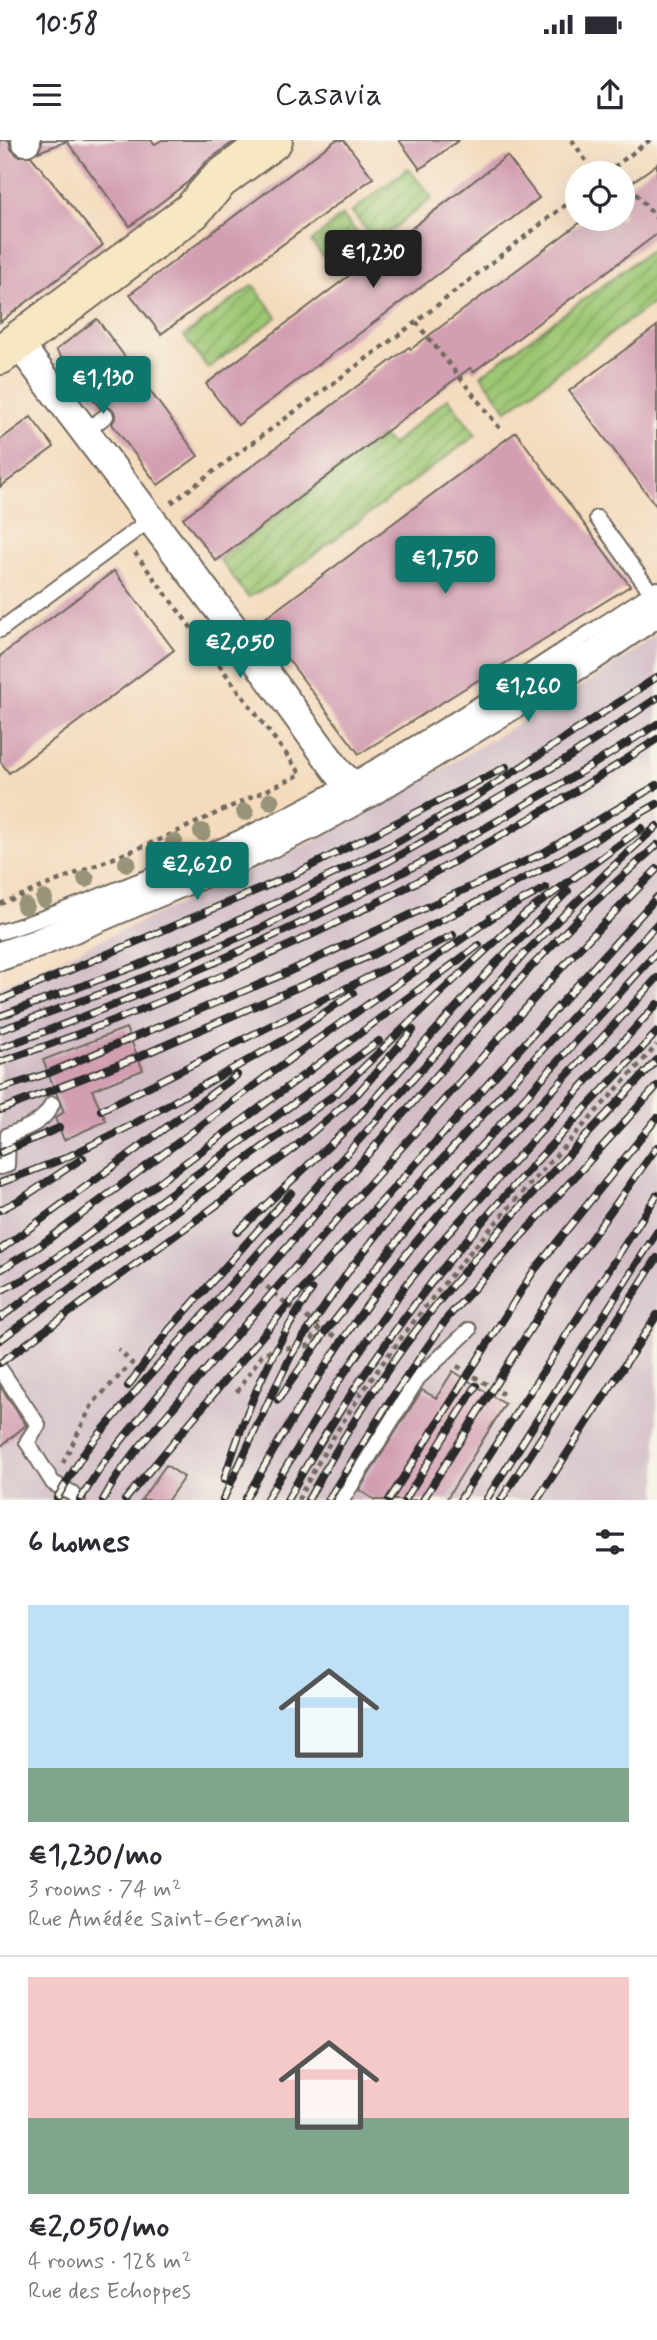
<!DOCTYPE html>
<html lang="en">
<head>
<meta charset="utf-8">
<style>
	body { margin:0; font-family:Mynerve,sans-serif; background:#f7f7f7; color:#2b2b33; height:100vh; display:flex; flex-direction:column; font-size:26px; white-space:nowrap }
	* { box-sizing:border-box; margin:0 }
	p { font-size:23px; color:#7c7c81 }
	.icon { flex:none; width:38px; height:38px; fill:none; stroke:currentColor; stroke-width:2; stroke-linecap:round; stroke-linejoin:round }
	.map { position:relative; height:1360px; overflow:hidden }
	.sheet { display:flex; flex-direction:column; background:#fff; flex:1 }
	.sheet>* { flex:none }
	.fabs { position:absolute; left:565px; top:21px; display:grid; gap:14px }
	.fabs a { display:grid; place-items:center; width:70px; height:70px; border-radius:50%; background:#fff; box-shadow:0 7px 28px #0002; font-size:35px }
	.price { position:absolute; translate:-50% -60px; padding:0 16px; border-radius:7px; background:#0f766e; color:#fff; font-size:23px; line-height:46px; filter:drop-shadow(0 2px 4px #0008) }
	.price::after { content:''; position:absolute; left:50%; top:42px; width:21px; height:16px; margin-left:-10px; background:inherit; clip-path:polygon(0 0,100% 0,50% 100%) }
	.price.current { background:#222; color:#fff }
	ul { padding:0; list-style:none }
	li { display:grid; align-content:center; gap:14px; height:371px; padding:0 28px }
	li+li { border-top:2px solid #e1e1e2 }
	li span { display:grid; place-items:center; height:217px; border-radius:0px; color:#555 }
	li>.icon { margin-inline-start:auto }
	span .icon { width:126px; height:126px; fill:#fffc; stroke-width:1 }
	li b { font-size:30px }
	h2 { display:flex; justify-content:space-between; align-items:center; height:84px; padding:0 28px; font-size:30px }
	.status { display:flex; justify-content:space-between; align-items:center; height:49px; padding:0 35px; background:#fff; direction:ltr }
	.status svg { height:19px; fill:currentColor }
	header { display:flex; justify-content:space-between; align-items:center; height:91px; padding:0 28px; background:#fff; font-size:32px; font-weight:600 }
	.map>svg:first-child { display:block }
	.railway { fill:#d2bdc6 }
	.garden { fill:url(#garden-furrows); stroke:#64794f; stroke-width:2 }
	.building { fill:#d29eb1 }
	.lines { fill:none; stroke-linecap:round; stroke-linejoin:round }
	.lane-casing { stroke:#71695e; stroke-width:18 }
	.street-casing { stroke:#71695e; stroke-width:32 }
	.secondary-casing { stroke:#71695e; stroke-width:42 }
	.path { stroke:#71695e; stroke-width:4.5; stroke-dasharray:5 5; stroke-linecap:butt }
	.lane { stroke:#fff; stroke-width:14 }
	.street { stroke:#fff; stroke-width:28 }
	.secondary { stroke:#f7e8c3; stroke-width:38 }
	.rail-casing { stroke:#2b2b2b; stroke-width:8 }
	.rail { stroke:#f7f3e8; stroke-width:5; stroke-dasharray:16; stroke-linecap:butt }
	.tree { fill:#989479 }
</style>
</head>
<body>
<div class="status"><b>10:58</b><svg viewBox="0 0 49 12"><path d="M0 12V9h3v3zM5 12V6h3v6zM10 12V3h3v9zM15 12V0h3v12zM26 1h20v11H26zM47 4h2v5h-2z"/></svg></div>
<header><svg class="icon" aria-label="menu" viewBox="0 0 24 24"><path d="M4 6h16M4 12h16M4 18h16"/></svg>Casavia<svg class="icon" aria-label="share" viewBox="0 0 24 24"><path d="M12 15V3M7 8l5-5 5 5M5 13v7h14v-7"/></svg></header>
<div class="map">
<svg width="657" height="1360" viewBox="0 0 657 1360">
	<defs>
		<pattern id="garden-furrows" width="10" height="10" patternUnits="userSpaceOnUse" patternTransform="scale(1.75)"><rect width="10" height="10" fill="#9dc773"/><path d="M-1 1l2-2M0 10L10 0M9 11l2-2" fill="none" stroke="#80a25f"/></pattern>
	</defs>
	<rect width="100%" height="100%" fill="#f7f3e8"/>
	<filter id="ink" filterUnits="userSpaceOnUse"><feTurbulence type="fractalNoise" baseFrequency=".0143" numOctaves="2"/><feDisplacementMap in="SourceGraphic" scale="14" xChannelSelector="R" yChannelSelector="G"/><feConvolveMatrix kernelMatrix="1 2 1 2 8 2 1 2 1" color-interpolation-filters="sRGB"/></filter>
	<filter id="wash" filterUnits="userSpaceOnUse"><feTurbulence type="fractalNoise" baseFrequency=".00686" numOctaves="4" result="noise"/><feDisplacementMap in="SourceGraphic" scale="28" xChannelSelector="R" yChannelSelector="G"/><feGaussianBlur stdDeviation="1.57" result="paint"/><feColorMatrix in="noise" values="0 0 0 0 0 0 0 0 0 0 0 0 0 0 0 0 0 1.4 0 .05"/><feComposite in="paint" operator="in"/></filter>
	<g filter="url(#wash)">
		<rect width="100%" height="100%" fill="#f4dbbe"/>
		<path class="railway" d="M657 495V1360H0V847L318 699 389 662 468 613 588 543Z"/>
		<path class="garden" d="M408 28 432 58 376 102 352 72Z
			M342 75 369 107 338 134 311 102Z
			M655 107 657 160 507 270 481 235Z
			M253 145 277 177 208 228 184 196Z
			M448 258 476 295 274 444 248 457 219 419 382 295 391 305Z"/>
		<g id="blocks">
			<path class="building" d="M0 0H9L11 9 18 16H31L103 105 0 182Z
				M43 0H64L65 2 38 12Z
				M66 0H151L155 4 162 0H236L206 22 188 42 130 86Z
				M336 0H344L373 38 161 194 130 154Z
				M399 0H459L420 29Z
				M507 16 539 58 238 285 206 244Z
				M657 24V94L473 232 470 228 216 421 183 378 409 207 411 209 585 79H623V49Z
				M97 179 198 316 158 345 112 284 116 276 113 270 106 266 100 268 56 210Z
				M657 186V367L569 251Z
				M31 277 54 307 0 347V300Z
				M516 292 630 446 359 614 260 482Z
				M114 431 174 510 9 633 0 621V516Z
				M126 888 143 930 92 950 106 981 64 1000 55 978 64 972 43 920Z
				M453 1231 505 1264 446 1360H375L359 1350 422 1250 436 1258Z
				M0 1246 26 1285 0 1307Z
				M166 1325 184 1337 168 1360H141Z"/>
		</g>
	</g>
	<g filter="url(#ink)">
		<use href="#blocks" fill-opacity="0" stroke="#71695e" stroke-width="2"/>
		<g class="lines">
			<defs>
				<path id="lane" d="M84 292 106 276
					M597 378 656 459
					M0 490 151 379
					M0 792C36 782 70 768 105 754 173 728 240 700 304 666 427 602 541 524 657 449
					M0 1027 7 1025 8 995C26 988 44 983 52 964
					M0 1229 38 1285 27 1302 53 1343 72 1353 78 1360
					M342 1360 418 1238 469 1190"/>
				<path id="street" d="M26 0V1
					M18 203 233 488 339 633 349 642 370 652
					M0 816 36 804 239 718 314 683 370 652 594 515 657 472"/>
				<path id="secondary" d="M0 215 192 71 219 40 273 0"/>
			</defs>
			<use href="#lane" class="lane-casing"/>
			<use href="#street" class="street-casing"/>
			<use href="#secondary" class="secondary-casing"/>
			<path class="path" d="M572 0 594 33
				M606 33 650 0
				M623 38 657 79
				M416 182 502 291
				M171 363 416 182 578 55
				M0 764 161 699 301 634 135 413
				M259 1140 288 1165 336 1197
				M457 1226 503 1254
				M237 1252 263 1213 276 1209 308 1206 321 1185
				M63 1323 93 1263 132 1223 118 1209
				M298 1360C387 1187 528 1048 657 905"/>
			<use href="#lane" class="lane"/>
			<use href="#street" class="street"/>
			<use href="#secondary" class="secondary"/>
			<defs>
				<path id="rail" d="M491 777 546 748
					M0 860 297 733 506 627
					M0 876 139 825 261 770 394 704 483 652 657 537
					M0 890 128 844 264 787 391 720 565 620 657 558
					M0 908C231 825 451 718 657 584
					M0 922C230 843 454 734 657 599
					M0 949 49 933 277 837 543 713 657 645
					M0 970 138 917 374 814 547 727 657 664
					M101 970 453 795
					M0 1013 59 988
					M0 1043 63 1019 130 986 286 899 353 853
					M0 1070 21 1059 83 1018
					M237 1092 351 985 494 825 568 751
					M0 1110 237 935
					M0 1130 38 1107 298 913 499 773
					M0 1151 28 1137 77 1103 479 805
					M0 1178 379 901
					M0 1200 338 952 439 854 526 773 642 688
					M0 1223 288 1013 358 953 413 890
					M128 1246 169 1190 291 1053
					M278 1260 327 1190 419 1074 657 812
					M224 1340C246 1270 270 1210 312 1150
					M57 1358 86 1310 142 1244 525 813 606 733 657 686
					M80 1360 104 1322 160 1253 531 827 590 766 657 705
					M103 1360 117 1336 140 1306 273 1152 573 815 657 729
					M125 1360 288 1165 657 757
					M223 1360 271 1256 292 1214 350 1129 405 1060 657 784
					M245 1360C289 1282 336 1204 391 1133 473 1029 569 936 657 838
					M266 1360 338 1242 406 1145 445 1097 657 864
					M287 1360C330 1282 380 1208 435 1138 504 1052 582 973 657 892
					M308 1360C345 1293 388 1224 436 1165 506 1079 583 1000 657 920
					M328 1360 387 1265 448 1177 657 946
					M389 1360 533 1132 657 978
					M405 1360 476 1246
					M423 1360 561 1140 657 1007
					M460 1360 657 1055
					M486 1360 657 1092
					M501 1360 657 1118
					M537 1360 657 1175"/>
			</defs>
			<use href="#rail" class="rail-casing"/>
			<use href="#rail" class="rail"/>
		</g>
		<g class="tree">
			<circle cx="271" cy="661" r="9"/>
			<circle cx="245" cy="672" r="9"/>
			<circle cx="202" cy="692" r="9"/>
			<circle cx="174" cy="702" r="9"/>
			<circle cx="127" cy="723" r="9"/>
			<circle cx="86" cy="739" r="9"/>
			<circle cx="44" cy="759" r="9"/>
			<circle cx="25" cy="766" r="9"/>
		</g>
	</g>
</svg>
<div class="fabs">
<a><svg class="icon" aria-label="locate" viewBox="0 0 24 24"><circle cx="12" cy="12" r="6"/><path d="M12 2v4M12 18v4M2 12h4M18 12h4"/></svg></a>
</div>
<b class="price current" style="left:373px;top:150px">€1,230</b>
<b class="price" style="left:103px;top:276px">€1,130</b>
<b class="price" style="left:445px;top:456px">€1,750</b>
<b class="price" style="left:240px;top:540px">€2,050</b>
<b class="price" style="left:528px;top:584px">€1,260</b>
<b class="price" style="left:197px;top:762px">€2,620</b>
</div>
<section class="sheet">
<h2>6 homes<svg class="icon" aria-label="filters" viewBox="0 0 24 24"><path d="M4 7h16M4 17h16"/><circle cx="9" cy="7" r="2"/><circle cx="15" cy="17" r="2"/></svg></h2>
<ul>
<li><span style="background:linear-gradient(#bfe0f5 75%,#7fa58c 0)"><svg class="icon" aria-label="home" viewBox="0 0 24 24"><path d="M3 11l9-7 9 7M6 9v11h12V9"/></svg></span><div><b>€1,230/mo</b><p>3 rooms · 74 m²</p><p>Rue Amédée Saint-Germain</p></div></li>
<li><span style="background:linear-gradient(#f6c9c9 65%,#7fa58c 0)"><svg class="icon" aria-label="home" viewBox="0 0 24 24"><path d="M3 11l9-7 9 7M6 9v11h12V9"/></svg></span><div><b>€2,050/mo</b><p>4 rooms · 128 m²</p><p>Rue des Echoppes</p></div></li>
</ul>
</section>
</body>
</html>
